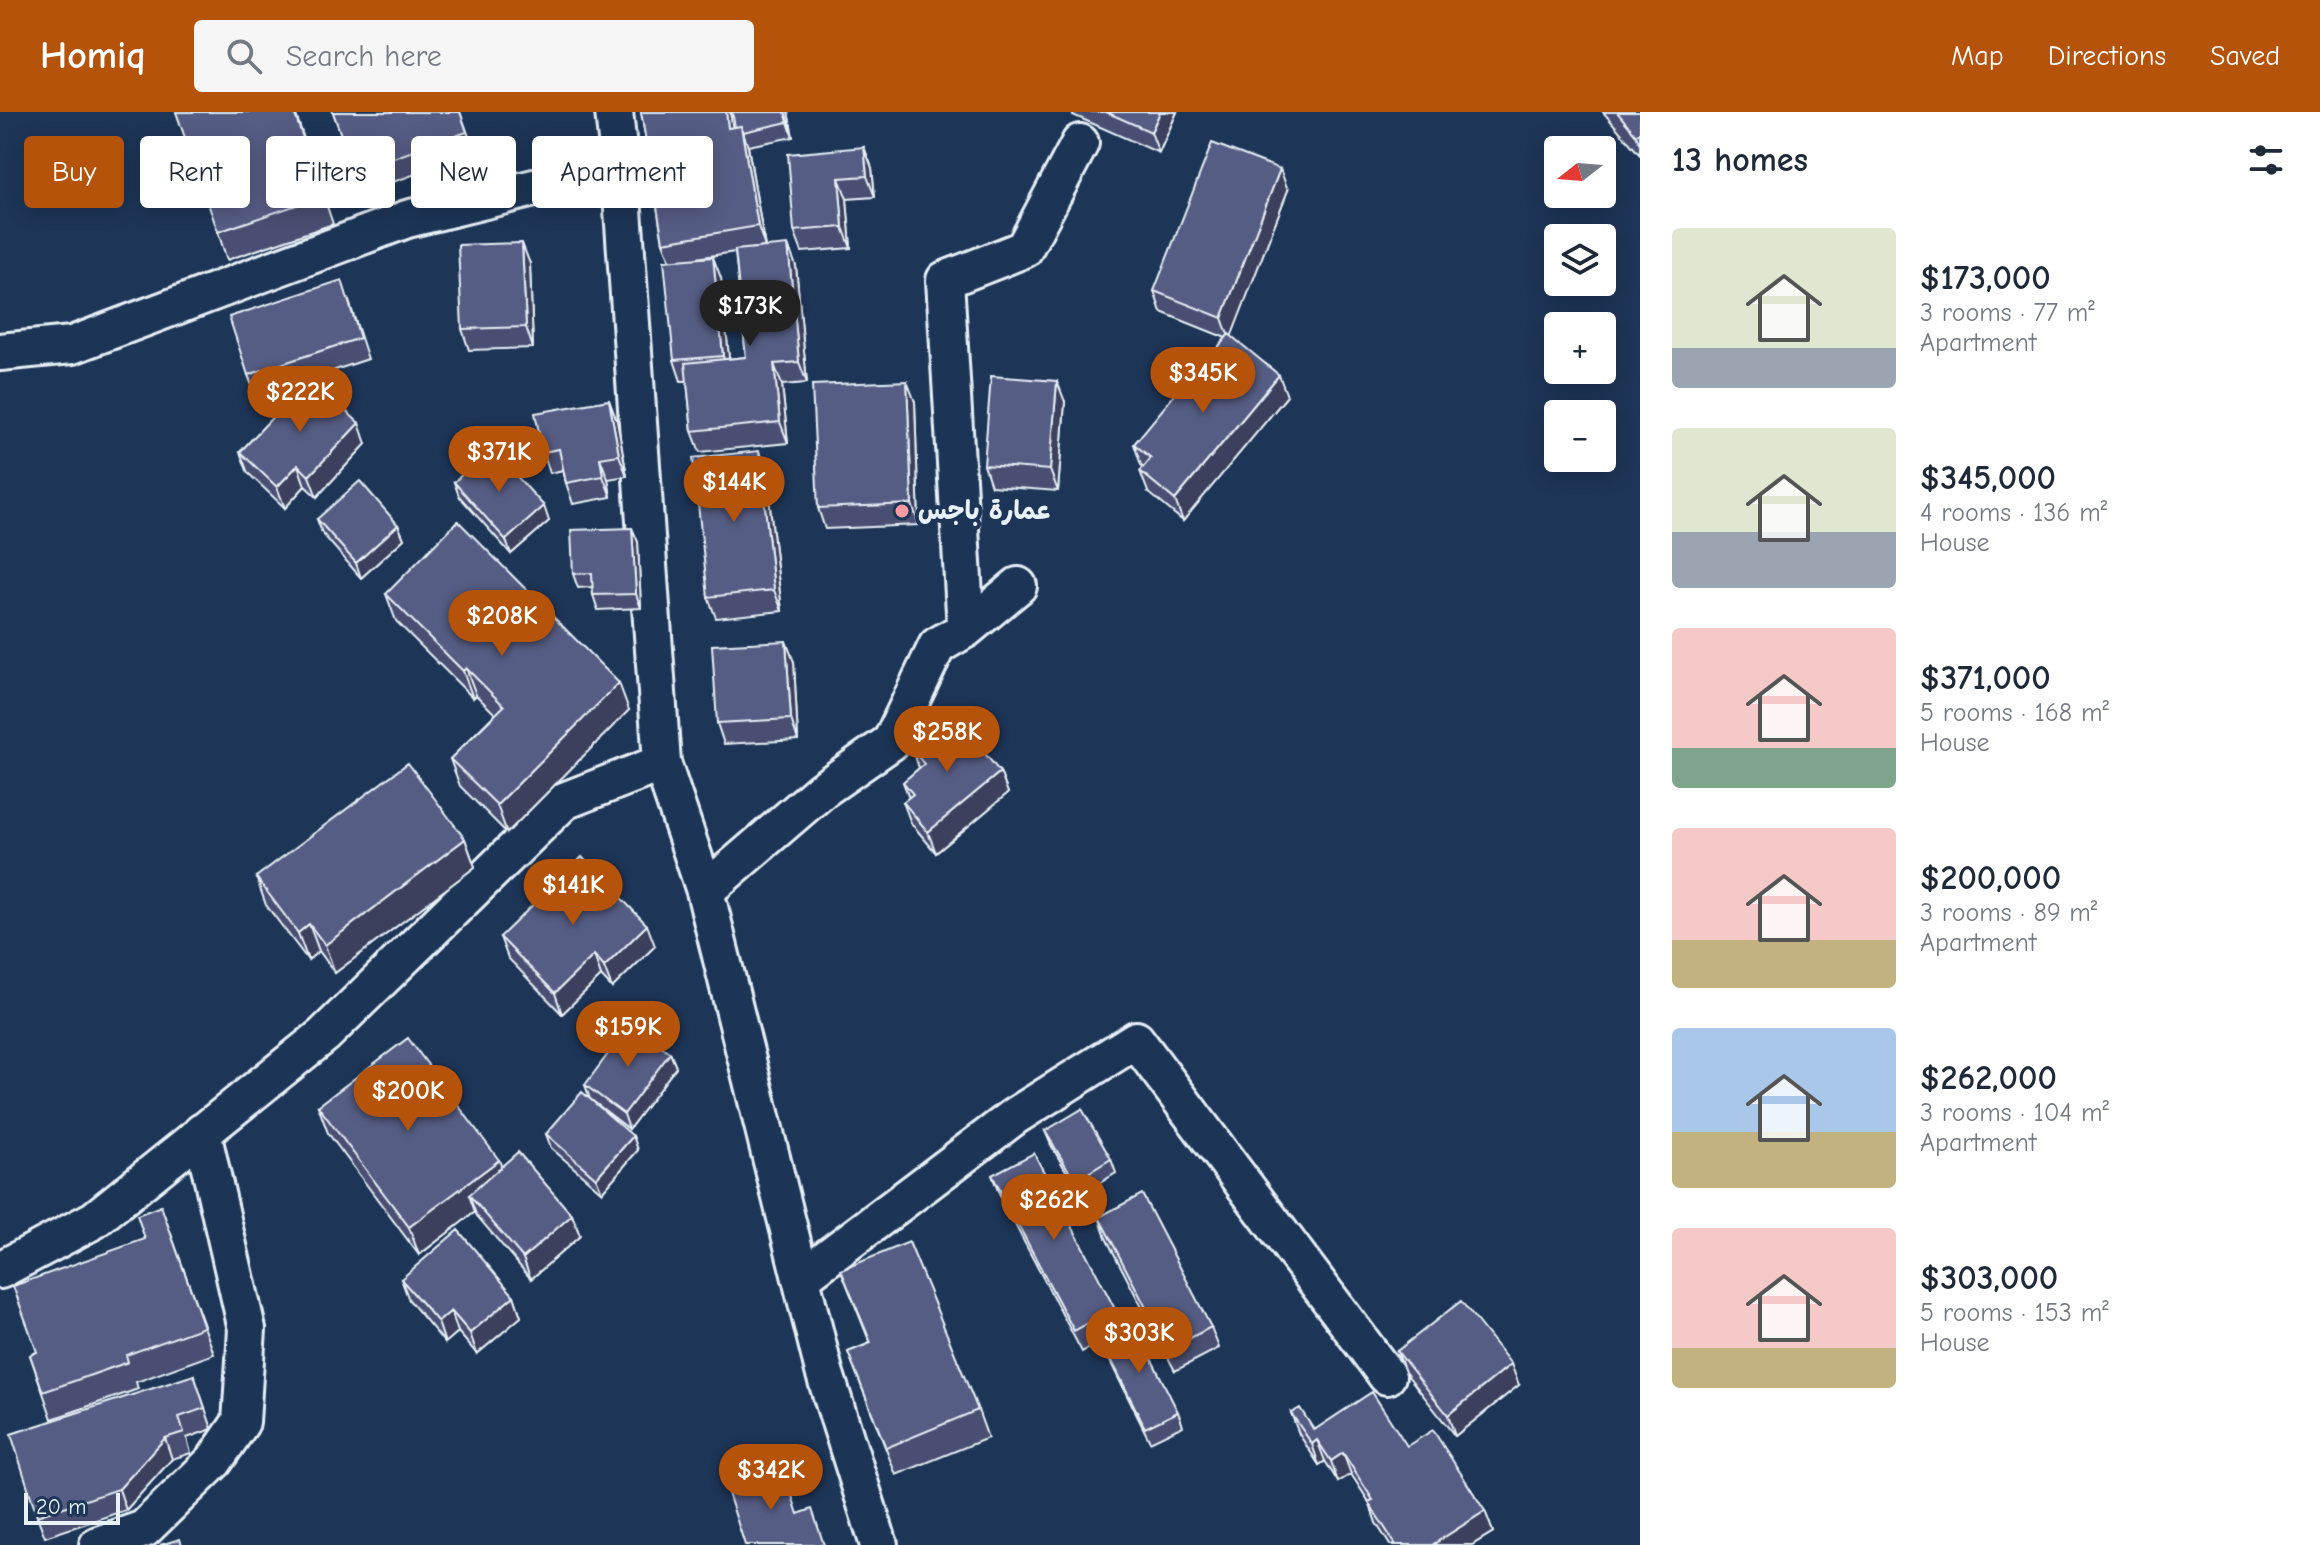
<!DOCTYPE html>
<html lang="en">
<head>
<meta charset="utf-8">
<style>
	body { margin:0; font-family:"Comic Neue","Playpen Sans Arabic",sans-serif; background:#f6f6f7; color:#1f2937; height:100vh; display:flex; flex-direction:column; font-size:30px; white-space:nowrap }
	* { box-sizing:border-box; margin:0 }
	p { font-size:26px; color:#747a83 }
	.icon { flex:none; width:44px; height:44px; fill:none; stroke:currentColor; stroke-width:2; stroke-linecap:round; stroke-linejoin:round }
	.map { position:relative; flex:1; overflow:hidden }
	.panel { display:flex; flex-direction:column; background:#fff; width:680px }
	.panel>* { flex:none }
	.hud { position:absolute; left:24px; top:24px; width:760px; height:72px; display:flex; gap:16px }
	.needle { width:52px; rotate:253deg }
	.fabs { position:absolute; left:1544px; top:24px; display:grid; gap:16px }
	.fabs a { display:grid; place-items:center; width:72px; height:72px; border-radius:8px; background:#fff; box-shadow:0 4px 20px #0003; font-size:40px }
	.scale { position:absolute; left:24px; bottom:20px; width:96px; box-sizing:border-box; padding-left:8px; border:4px solid #e8f1f8; border-top:0; font-size:22px; line-height:28px; white-space:nowrap; color:#e8f1f8; -webkit-text-stroke:6px #1d3557; paint-order:stroke }
	.price { position:absolute; translate:-50% -68px; padding:0 18px; border-radius:28px; background:#b45309; color:#fff; font-size:26px; line-height:52px; filter:drop-shadow(0 2px 4px #0008) }
	.price::after { content:''; position:absolute; left:50%; top:48px; width:24px; height:18px; margin-left:-12px; background:inherit; clip-path:polygon(0 0,100% 0,50% 100%) }
	.price.active { background:#222; color:#fff }
	ul { padding:0; list-style:none }
	li { display:flex; align-items:center; gap:24px; height:200px; padding:0 32px }
	li span { display:grid; place-items:center; flex:none; width:224px; height:160px; border-radius:8px; color:#555 }
	li>.icon { margin-inline-start:auto }
	span .icon { width:96px; height:96px; fill:#fffc; stroke-width:1 }
	li b { font-size:34px }
	h2 { display:flex; justify-content:space-between; align-items:center; height:96px; padding:0 32px; font-size:34px }
	.chip { padding:0 28px; border-radius:8px; background:#fff; box-shadow:0 4px 20px #0003; font-size:28px; line-height:72px }
	.chip.active { background:#b45309; color:#fff }
	header { display:flex; align-items:center; gap:48px; box-sizing:border-box; height:112px; padding:0 40px; background:#b45309; color:#fff }
	header strong { font-size:38px }
	nav { display:flex; gap:44px; margin-inline-start:auto; font-size:28px }
	.search { width:560px; height:72px; background:#f6f6f7; display:flex; align-items:center; gap:20px; box-sizing:border-box; padding:0 28px; border-radius:8px; color:#747a83; font-size:30px }
	main { display:flex; flex:1; min-height:0 }
	.map>svg:first-child { display:block }
	.lines { fill:none; stroke-linecap:round; stroke-linejoin:round }
	.minor-casing { stroke:#e8f1f8; stroke-width:42 }
	.minor { stroke:#1d3557; stroke-width:36 }
	.wall { fill:#4a5072; stroke:#e8f1f8; stroke-width:2; fill-rule:evenodd }
	.shaded-wall { fill:#3c415c; stroke:#e8f1f8; stroke-width:2 }
	.building { fill:#565d84; stroke:#e8f1f8; stroke-width:2 }
	.poi-dot { fill:#ff9aa2; stroke:#1d3557; stroke-width:3 }
	.labels { text-anchor:middle; dominant-baseline:central; stroke-width:8; stroke-linejoin:round; paint-order:stroke }
	.poi-label { font-size:26px; font-weight:bold; fill:#e8f1f8; stroke:#1d3557; text-anchor:start }
</style>
</head>
<body>
<header>
<strong>Homiq</strong>
<div class="search"><svg class="icon" aria-label="search" viewBox="0 0 24 24"><circle cx="10" cy="10" r="6"/><path d="M15 15l6 6"/></svg>Search here</div>
<nav><a>Map</a><a>Directions</a><a>Saved</a></nav>
</header>
<main>
<div class="map">
<svg width="1640" height="1433" viewBox="0 0 1640 1433">
	<rect width="100%" height="100%" fill="#1d3557"/>
	<filter id="ink" filterUnits="userSpaceOnUse"><feTurbulence type="fractalNoise" baseFrequency=".0125" numOctaves="2"/><feDisplacementMap in="SourceGraphic" scale="16" xChannelSelector="R" yChannelSelector="G"/><feConvolveMatrix kernelMatrix="1 2 1 2 8 2 1 2 1" color-interpolation-filters="sRGB"/></filter>
	<g filter="url(#ink)">
		<g class="lines">
			<defs>
				<path id="minor" d="M614 0 620 55
					M0 240 72 233 407 107 620 55 662 651 564 689 324 923 94 1108 0 1158
					M966 517 945 168 1024 137 1080 31
					M662 651 705 779 824 1259 879 1433
					M705 779 822 678 891 630 937 534 966 517 1018 474
					M802 1165 1015 1004 1136 928 1387 1264
					M98 1433 144 1417 214 1349 241 1310 247 1217 202 1020"/>
			</defs>
			<use href="#minor" class="minor-casing"/>
			<use href="#minor" class="minor"/>
		</g>
		<path class="wall" d="M295 0 333 112 227 148 218 120Z
			M333 0H460L475 41 362 81Z
			M641 0H730L732 15 788 0 793 25 748 34 765 135 753 137 796 154 807 271 782 273 788 331 700 340 692 319 687 269H681L674 248 670 149 663 130ZM735 140 746 245 729 247 721 166 697 146Z
			M1072 0H1177L1159 41 1073 3Z
			M1603 0H1640V43Z
			M864 35 872 56 875 85 847 87 851 136 802 140 794 119Z
			M1288 78 1231 224 1287 284 1183 409 1148 380 1140 359 1144 355 1141 353 1134 332 1226 226 1161 200 1154 179Z
			M530 152 533 236 469 238 462 217Z
			M349 189 368 247 311 266 366 332 317 385 305 374 285 396 248 361 240 340 309 266 256 284 248 263Z
			M915 290 919 413 825 417 818 396Z
			M1065 290 1058 379 991 374 984 353Z
			M617 309 627 364 608 367 611 385 573 392 566 371 563 358 550 361 543 340Z
			M766 360 782 499 716 506 708 485Z
			M454 370 549 409 511 442 459 384Z
			M317 407 398 413 404 427 361 466 322 421Z
			M638 430 641 496 598 498 593 483 592 475 578 476 573 462Z
			M386 482 538 489 629 598 507 721 460 674 450 647 495 602 476 583 473 586 396 509Z
			M794 550 798 628 724 632 717 611Z
			M913 639 1000 660 1008 681 936 741 911 711 903 690 909 686 903 670 919 656Z
			M465 727 475 755 335 861 319 839 308 848 266 793 256 765Z
			M500 825 655 834 612 876 601 864 562 902 508 846Z
			M670 941 676 955 629 1017 590 987 585 973Z
			M318 994 499 1048 501 1055 572 1103 580 1124 531 1167 477 1104 475 1100 419 1143 328 1021Z
			M1045 1019 1111 1047 1116 1061 1080 1083 1051 1033Z
			M546 1022 633 1024 638 1038 602 1080 551 1036Z
			M992 1063 1115 1197 1122 1216 1178 1300 1183 1314 1150 1330 1106 1241 1102 1229 1082 1240 1000 1084Z
			M161 1094 214 1242 136 1270 138 1277 52 1307 30 1243 37 1240 145 1127Z
			M1099 1105 1211 1215 1219 1236 1175 1259 1106 1126Z
			M841 1158 978 1298 988 1326 896 1363 848 1240 870 1231Z
			M401 1167 514 1184 521 1205 477 1242 458 1220 445 1231 409 1188Z
			M1397 1239 1519 1273 1455 1324 1405 1260Z
			M194 1263 212 1317 187 1326 191 1341 172 1347 126 1398 45 1425 37 1404Z
			M1291 1301 1314 1318 1407 1334 1485 1399 1493 1420 1472 1433H1390L1376 1411 1369 1390 1351 1362 1338 1370 1325 1349 1319 1353 1299 1322Z"/>
		<path class="shaded-wall" d="M726 0H730L736 37 728 16Z
			M785 0H788L793 25 788 10Z
			M1160 0H1177L1159 41 1151 20Z
			M741 14 748 35 765 135 758 114Z
			M1640 20V33L1636 23Z
			M864 35 872 56 875 85 867 64Z
			M1280 57 1288 78 1230 228 1222 206Z
			M839 66 847 87 851 136 843 115Z
			M522 131 530 152 533 236 526 215Z
			M788 133 796 154 807 271 799 250Z
			M713 145 721 166 731 265 723 244Z
			M774 252 782 273 788 331 780 310Z
			M1279 263 1287 284 1183 409 1175 388Z
			M907 269 915 290 919 413 912 392Z
			M1057 269 1065 290 1058 379 1050 358Z
			M609 288 617 309 627 364 619 343Z
			M359 311 366 332 317 385 309 364Z
			M759 339 766 360 782 499 774 478Z
			M600 346 608 367 611 385 603 364Z
			M298 353 305 374 285 396 277 375Z
			M544 394 549 409 511 442 506 428Z
			M398 413 404 427 361 466 356 451Z
			M632 416 638 430 641 496 636 482Z
			M786 529 794 550 798 628 791 607Z
			M466 556 476 583 473 586 463 559Z
			M619 571 629 598 507 721 497 693Z
			M1000 660 1008 681 936 741 928 720Z
			M465 727 475 755 335 861 325 833Z
			M309 812 319 839 308 848 298 821Z
			M647 813 655 834 612 876 604 855Z
			M594 843 601 864 562 902 555 881Z
			M670 941 676 955 629 1017 624 1002Z
			M633 1024 638 1038 602 1080 596 1066Z
			M499 1048 509 1075 469 1083 475 1100 419 1143 409 1115Z
			M572 1103 580 1124 531 1167 523 1146Z
			M514 1184 521 1205 477 1242 470 1221Z
			M451 1199 458 1220 445 1231 438 1210Z
			M1511 1252 1519 1273 1455 1324 1448 1303Z
			M165 1326 172 1347 126 1398 119 1377Z
			M1317 1328 1325 1349 1319 1353 1312 1332Z
			M1343 1341 1351 1362 1338 1370 1331 1349Z
			M1485 1399 1493 1420 1472 1433H1432Z"/>
		<path class="building" d="M176 0H294L323 84 218 120Z
			M333 0H460L467 20 354 60Z
			M641 0H726L728 16 741 14 758 114 663 130Z
			M732 0H785L788 10 743 20 741 14 735 15Z
			M1106 0H1160L1151 20Z
			M1617 0H1640V20L1636 23Z
			M1212 31 1280 57 1222 206 1154 179Z
			M864 35 867 64 839 66 843 115 794 119 788 42Z
			M522 131 526 215 462 217 458 133Z
			M788 133 799 250 774 252 780 310 692 319 685 251 746 245 735 138Z
			M713 145 723 244 674 248 664 149Z
			M342 168 360 226 248 263 229 205Z
			M1229 222 1279 263 1175 388 1140 359 1151 346 1134 332 1207 243 1210 245Z
			M991 264 1057 269 1050 358 984 353Z
			M310 265 359 311 309 364 298 353 277 375 240 340Z
			M907 269 912 392 818 396 812 273Z
			M609 288 619 343 600 346 603 364 566 371 559 337 543 340 535 301Z
			M491 336 544 394 506 428 454 370Z
			M759 339 774 478 708 485 693 346Z
			M360 369 398 413 356 451 317 407Z
			M458 409 619 571 497 693 450 647 504 594 466 556 463 559 386 482Z
			M632 416 636 482 593 483 592 461 573 462 571 418Z
			M786 529 791 607 717 611 712 533Z
			M955 605 1000 660 928 720 903 690 913 682 903 670 924 652 913 639Z
			M408 651 465 727 325 833 309 812 298 821 256 765Z
			M582 745 647 813 604 855 594 843 555 881 500 825Z
			M631 911 670 941 624 1002 585 973Z
			M408 926 499 1048 409 1115 318 994Z
			M582 980 633 1024 596 1066 546 1022Z
			M1082 997 1111 1047 1075 1069 1045 1019Z
			M518 1040 572 1103 523 1146 469 1083Z
			M1034 1041 1115 1197 1074 1219 992 1063Z
			M1142 1082 1211 1215 1168 1238 1099 1105Z
			M161 1094 204 1215 126 1243 128 1250 43 1280 30 1243 37 1240 13 1174 145 1127 137 1103Z
			M458 1118 514 1184 470 1221 451 1199 438 1210 401 1167Z
			M909 1130 978 1298 886 1336 848 1240 871 1231 841 1158Z
			M1461 1189 1511 1252 1448 1303 1397 1239Z
			M1133 1210 1178 1300 1145 1316 1101 1227Z
			M194 1263 205 1296 179 1305 184 1320 165 1326 119 1377 37 1404 11 1322Z
			M1372 1280 1407 1334 1433 1318 1485 1399 1432 1433H1396L1368 1390 1373 1388 1343 1341 1331 1349 1317 1328 1312 1332 1291 1301 1300 1296 1314 1318Z
			M782 1353 798 1402 812 1397 824 1433H745L725 1372Z
			M180 1427 182 1433H160Z"/>
	</g>
	<circle class="poi-dot" cx="902" cy="399" r="8"/>
	<g class="labels">
		<g class="poi-label">
			<text x="918" y="399">عمارة باجس</text>
		</g>
	</g>
</svg>
<div class="fabs">
<a><svg class="needle" viewBox="-14 -14 28 28"><path d="M0-13l5 13h-10z" fill="#e53935"/><path d="M0 13l5-13h-10z" fill="#747a83"/></svg></a>
<a><svg class="icon" aria-label="layers" viewBox="0 0 24 24"><path d="M12 4l9 5-9 5-9-5zM3 14l9 5 9-5"/></svg></a>
<a>+</a>
<a>−</a>
</div>
<div class="scale">20 m</div>
<b class="price active" style="left:750px;top:236px">$173K</b>
<b class="price" style="left:1203px;top:303px">$345K</b>
<b class="price" style="left:300px;top:322px">$222K</b>
<b class="price" style="left:499px;top:382px">$371K</b>
<b class="price" style="left:734px;top:412px">$144K</b>
<b class="price" style="left:502px;top:546px">$208K</b>
<b class="price" style="left:947px;top:662px">$258K</b>
<b class="price" style="left:573px;top:815px">$141K</b>
<b class="price" style="left:628px;top:957px">$159K</b>
<b class="price" style="left:408px;top:1021px">$200K</b>
<b class="price" style="left:1054px;top:1130px">$262K</b>
<b class="price" style="left:1139px;top:1263px">$303K</b>
<b class="price" style="left:771px;top:1400px">$342K</b>
<div class="hud">
<a class="chip active">Buy</a>
<a class="chip">Rent</a>
<a class="chip">Filters</a>
<a class="chip">New</a>
<a class="chip">Apartment</a>
</div>
</div>
<section class="panel">
<h2>13 homes<svg class="icon" aria-label="filters" viewBox="0 0 24 24"><path d="M4 7h16M4 17h16"/><circle cx="9" cy="7" r="2"/><circle cx="15" cy="17" r="2"/></svg></h2>
<ul>
<li><span style="background:linear-gradient(#dfe7d0 75%,#9aa5b1 0)"><svg class="icon" aria-label="home" viewBox="0 0 24 24"><path d="M3 11l9-7 9 7M6 9v11h12V9"/></svg></span><div><b>$173,000</b><p>3 rooms · 77 m²</p><p>Apartment</p></div></li>
<li><span style="background:linear-gradient(#dfe7d0 65%,#9aa5b1 0)"><svg class="icon" aria-label="home" viewBox="0 0 24 24"><path d="M3 11l9-7 9 7M6 9v11h12V9"/></svg></span><div><b>$345,000</b><p>4 rooms · 136 m²</p><p>House</p></div></li>
<li><span style="background:linear-gradient(#f6c9c9 75%,#7fa58c 0)"><svg class="icon" aria-label="home" viewBox="0 0 24 24"><path d="M3 11l9-7 9 7M6 9v11h12V9"/></svg></span><div><b>$371,000</b><p>5 rooms · 168 m²</p><p>House</p></div></li>
<li><span style="background:linear-gradient(#f6c9c9 70%,#c2b280 0)"><svg class="icon" aria-label="home" viewBox="0 0 24 24"><path d="M3 11l9-7 9 7M6 9v11h12V9"/></svg></span><div><b>$200,000</b><p>3 rooms · 89 m²</p><p>Apartment</p></div></li>
<li><span style="background:linear-gradient(#a9c7e8 65%,#c2b280 0)"><svg class="icon" aria-label="home" viewBox="0 0 24 24"><path d="M3 11l9-7 9 7M6 9v11h12V9"/></svg></span><div><b>$262,000</b><p>3 rooms · 104 m²</p><p>Apartment</p></div></li>
<li><span style="background:linear-gradient(#f6c9c9 75%,#c2b280 0)"><svg class="icon" aria-label="home" viewBox="0 0 24 24"><path d="M3 11l9-7 9 7M6 9v11h12V9"/></svg></span><div><b>$303,000</b><p>5 rooms · 153 m²</p><p>House</p></div></li>
</ul>
</section>
</main>
</body>
</html>
